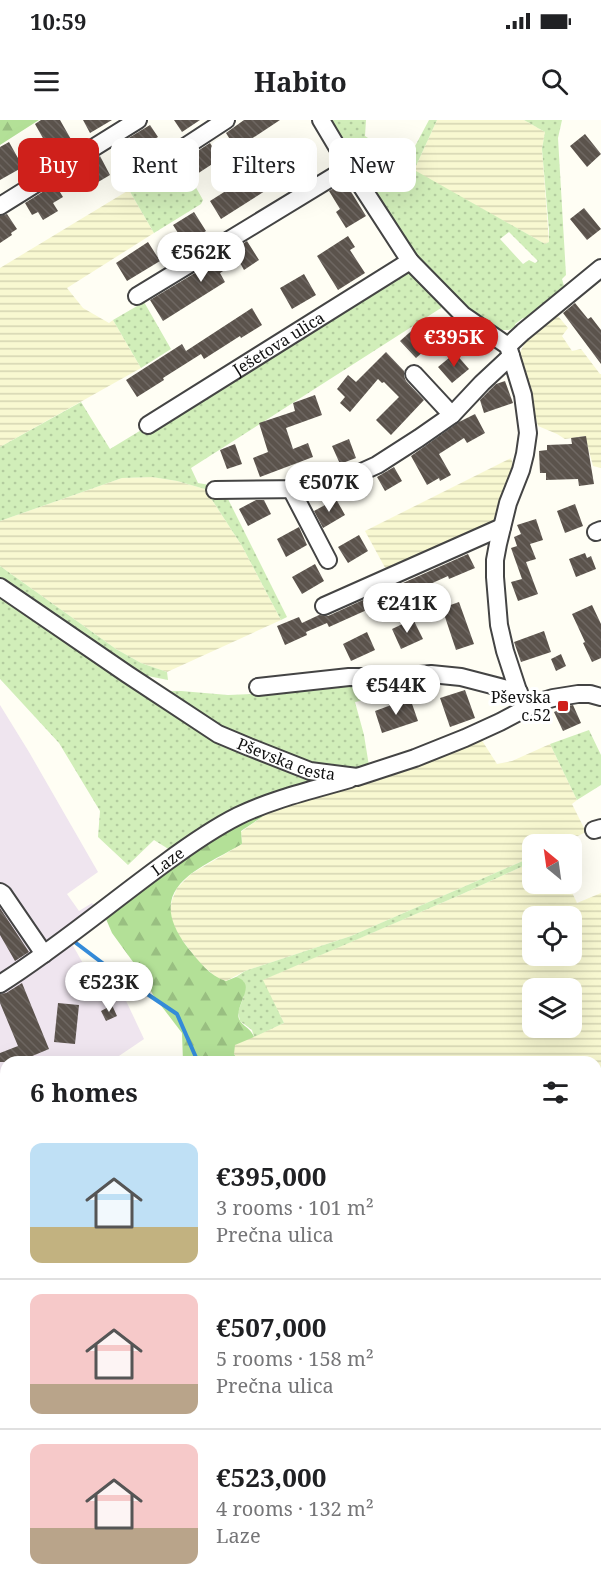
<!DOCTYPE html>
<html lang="en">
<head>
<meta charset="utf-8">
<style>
	body { margin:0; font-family:"Noto Serif",serif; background:#f2f2f2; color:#202124; height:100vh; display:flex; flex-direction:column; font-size:22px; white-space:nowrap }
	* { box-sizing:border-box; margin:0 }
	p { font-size:20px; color:#757577 }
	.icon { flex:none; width:33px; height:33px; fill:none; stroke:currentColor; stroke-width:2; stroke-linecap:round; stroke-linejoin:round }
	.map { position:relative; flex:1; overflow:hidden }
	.sheet { position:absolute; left:0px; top:936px; width:602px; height:534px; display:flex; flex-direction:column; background:#fff; border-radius:18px 18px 0 0; box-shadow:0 6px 24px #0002 }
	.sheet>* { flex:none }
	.banner { position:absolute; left:18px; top:18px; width:566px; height:54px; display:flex; gap:12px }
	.needle { width:39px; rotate:331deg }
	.buttons { position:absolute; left:522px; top:714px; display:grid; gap:12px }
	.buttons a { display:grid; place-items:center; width:60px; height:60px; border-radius:12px; background:#fff; box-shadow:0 6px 24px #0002; font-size:30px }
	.price { position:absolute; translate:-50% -51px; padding:0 14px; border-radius:21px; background:#fff; color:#222; font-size:20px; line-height:39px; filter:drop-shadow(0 2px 3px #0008) }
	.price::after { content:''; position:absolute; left:50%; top:36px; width:18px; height:14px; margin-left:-9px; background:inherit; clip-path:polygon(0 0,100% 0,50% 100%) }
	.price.on { background:#cf201b; color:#fff }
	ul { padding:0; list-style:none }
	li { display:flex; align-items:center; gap:18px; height:150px; padding:0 30px }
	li+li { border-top:2px solid #e0e0e0 }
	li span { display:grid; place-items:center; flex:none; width:168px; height:120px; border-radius:12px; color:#555 }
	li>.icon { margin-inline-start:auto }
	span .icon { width:72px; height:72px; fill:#fffc; stroke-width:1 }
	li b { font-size:26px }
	h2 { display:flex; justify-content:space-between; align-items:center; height:72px; padding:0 30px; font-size:26px }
	.tag { padding:0 21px; border-radius:12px; background:#fff; box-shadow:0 6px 24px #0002; font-size:21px; line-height:54px }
	.tag.on { background:#cf201b; color:#fff }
	.status { display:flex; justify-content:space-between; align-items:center; height:42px; padding:0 30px; background:#fff; direction:ltr }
	.status svg { height:16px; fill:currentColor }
	header { display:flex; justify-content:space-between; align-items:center; height:78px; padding:0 30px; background:#fff; font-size:27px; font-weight:700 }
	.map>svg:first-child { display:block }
	.industrial { fill:#efe5ef }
	.farmland { fill:url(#farmland-rules); fill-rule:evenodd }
	.green { fill:url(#green-dots); fill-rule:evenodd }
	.forest { fill:url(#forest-firs) }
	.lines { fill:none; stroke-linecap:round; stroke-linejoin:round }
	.stream { stroke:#348bd9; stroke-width:4 }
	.building { fill:url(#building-back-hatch) }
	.minor-casing { stroke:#444; stroke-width:20 }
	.minor { stroke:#fff; stroke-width:16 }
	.poi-dot { fill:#cf201b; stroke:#fff; stroke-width:2 }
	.labels { text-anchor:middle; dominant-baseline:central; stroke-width:6; stroke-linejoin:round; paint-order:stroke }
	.street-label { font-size:16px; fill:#111; stroke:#fff }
	.poi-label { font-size:16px; fill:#111; stroke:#fff; text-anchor:end }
</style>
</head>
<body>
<div class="status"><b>10:59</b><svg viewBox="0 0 49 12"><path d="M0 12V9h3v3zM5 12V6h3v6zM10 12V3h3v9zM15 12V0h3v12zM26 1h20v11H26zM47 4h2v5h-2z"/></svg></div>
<header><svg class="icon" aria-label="menu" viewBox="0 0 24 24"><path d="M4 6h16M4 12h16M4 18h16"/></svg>Habito<svg class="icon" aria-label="search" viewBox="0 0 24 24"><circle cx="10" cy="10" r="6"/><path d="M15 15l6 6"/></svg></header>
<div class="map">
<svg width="601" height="1470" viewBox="0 0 601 1470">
	<defs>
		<pattern id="farmland-rules" width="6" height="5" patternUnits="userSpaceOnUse" patternTransform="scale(1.5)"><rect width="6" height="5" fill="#f8f8d1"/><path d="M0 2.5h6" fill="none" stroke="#d4d4b2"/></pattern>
		<pattern id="green-dots" width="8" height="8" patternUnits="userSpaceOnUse" patternTransform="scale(1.5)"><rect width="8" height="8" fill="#d1eeb9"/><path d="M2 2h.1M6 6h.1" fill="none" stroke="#b2cb9e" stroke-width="1.8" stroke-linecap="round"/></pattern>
		<pattern id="forest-firs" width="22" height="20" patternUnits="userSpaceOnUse" patternTransform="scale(1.5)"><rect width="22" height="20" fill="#b3e097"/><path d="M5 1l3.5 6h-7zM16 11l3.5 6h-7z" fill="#99bf81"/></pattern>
		<pattern id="building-back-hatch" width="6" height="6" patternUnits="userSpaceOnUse" patternTransform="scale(1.5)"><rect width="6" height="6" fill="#5b534c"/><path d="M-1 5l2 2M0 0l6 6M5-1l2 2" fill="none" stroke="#6e6762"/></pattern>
	</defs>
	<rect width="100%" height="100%" fill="#fffef4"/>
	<path class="industrial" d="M0 585 29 632 98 752 67 774 79 791 92 783 106 799 72 824 93 861 113 853 144 919 116 938 118 942H53L51 938 40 942H6V955L0 957Z"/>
	<path class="farmland" d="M437 0H524L545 12 542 29 549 122 545 124 416 52 415 48Z
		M129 70 154 113 67 168 83 188 109 203 113 200 141 248 0 327V148Z
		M558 196 568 208 562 216 572 231 581 229 600 254H601V348L593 346 585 316 565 319 557 314 538 306 518 236 527 219Z
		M511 338 513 344 490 410 389 455 365 411Z
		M152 357 177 361 205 369 242 426 281 500 167 552 141 543 116 529 0 446V401L122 358Z
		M481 619 497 644 512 641 550 624 577 680 572 684 586 712 561 724H532V737L351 816 245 851 226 861 217 858 200 843 179 816 172 801 170 790 172 780 177 768 191 754 242 724 241 712 262 697 263 692Z
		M532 742V764H568L577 783 601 773V947L596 950V942H239L234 934V925L284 903 262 860 460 775ZM532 796H572V836H532ZM532 868H572V908H532Z
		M601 1009V1073L596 1076V1012Z
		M601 1244V1363L596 1348V1246Z
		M601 1375V1429H596V1376Z
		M11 1464H384L378 1470H3Z"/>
	<path class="green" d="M326 0H366L365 16 406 43 429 0H437L415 48 416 51 545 124 549 122V110L542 29 545 12 524 0H562L558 18 566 155 562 159 564 166 525 199 523 198 515 204 516 206 509 210H499L467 193 422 148ZM509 112 538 141 535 143 529 140 523 144 500 119Z
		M178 40 190 57 203 80 201 84 154 113 129 70Z
		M406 149 442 182 441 188 191 348 198 363 222 367 287 497 281 500 242 426 205 369 177 361 152 357 122 358 0 401V327L81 282 110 329Z
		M144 182 171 229 141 248 113 200Z
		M0 446 116 529 141 543 167 552 168 560 143 555 0 460Z
		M0 475 154 571H181L228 575 252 574 303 567 385 563 386 569 379 571V577L355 582 364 615 369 646 170 730 154 720 128 745 98 717 100 691 59 623 0 559Z
		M589 610 601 635V665L577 680 550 624Z
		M532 737V742L460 775 263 860 284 903 254 917 252 910 240 901 238 892 244 876V862L236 857 245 851 351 816Z
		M601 947V1009L596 1012V950Z
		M6 955V999L0 1003V957Z
		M601 1073V1185L596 1188V1076Z
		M596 1429H601V1470H415L419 1464H596Z"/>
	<path class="forest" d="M0 0H39L0 25Z
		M263 692 262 697 241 711 242 724C197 750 142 768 188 828 199 841 209 856 226 861L236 857C239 858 242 859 244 862 251 870 235 888 239 899 242 906 251 908 254 917L235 925 234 934 239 942H183L182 913 153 875 144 857 112 813 106 799 134 775 177 743 241 700Z
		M5 999 6 1464H11L3 1470H0V1003Z"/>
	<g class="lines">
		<path class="stream" d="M76 823 113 851 177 894 198 942
			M402 1470 407 1464"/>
	</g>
	<path class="building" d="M41 0H60L72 21 56 31 48 18 44 20 35 4Z
		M83 0H112L90 13Z
		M174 0H200L182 12Z
		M244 0H280L236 29 226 13Z
		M150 5 158 17 144 25 147 30 127 42 117 25Z
		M585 14 601 34 587 47 570 26Z
		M9 22 23 47 0 60V27Z
		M210 23 220 39 197 54 187 38Z
		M305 23 315 39 296 51 285 35Z
		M100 36 110 55 83 71 72 53Z
		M268 44 279 62 221 99 210 81Z
		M345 62 366 96 346 108 336 92 340 89 329 71Z
		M55 64 63 77 53 83 58 91 43 100 38 92 32 95 25 83Z
		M584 88 601 109 587 120 570 99Z
		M194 92 206 111 185 124 173 105Z
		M7 94 17 109 11 113 12 115 0 123V96Z
		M348 116 355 127 350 130 365 153 338 170 317 136Z
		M247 121 259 140 244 150 239 141 220 153 225 162 163 201 150 180 205 147 206 149Z
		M148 122 160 141 127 161 116 143Z
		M304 154 316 175 292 189 280 168Z
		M575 183 588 199 591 197 601 210V244L563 193Z
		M252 188 262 205 241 218 240 216 204 239 201 234 163 258 164 260 137 277 126 260 182 224 186 231Z
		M418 205 433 223 416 238 400 221Z
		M386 232 404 251V256L406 261 424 280 391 315 376 300 399 277 384 262 382 263 378 259 350 292 340 283 345 277 337 269 348 255 356 262Z
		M455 233 469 249 452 263 438 247Z
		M505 261 513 283 484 293 480 280 496 264Z
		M315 275 322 295 286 308 293 329 308 323 313 337 260 357 253 338 268 332 259 303 295 291 293 283Z
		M475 294 485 313 467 323 464 318 439 334 451 355 440 361 439 358 427 365 411 336 459 302Z
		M586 316 594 364 579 366 578 359 546 360V353H540L539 331 547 330V325L572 324 571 318Z
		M349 319 356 338 340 344 332 326Z
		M235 324 242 344 227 349 220 330Z
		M394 347 402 361 385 371 377 357Z
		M336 379 345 395 323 408 314 391Z
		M256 380H264L271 394 248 406 239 389Z
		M575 384 583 406 565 413 557 391Z
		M536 399 543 420 530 424 536 439 526 442 538 474 518 481 511 462 522 459 511 428 517 426 514 417 521 414 517 405Z
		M299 407 307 425 286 437 277 419Z
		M359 415 368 431 348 443 338 427Z
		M585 433 587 438 591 436 596 449 576 457 569 439Z
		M468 434 475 448 449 459 448 456 408 474 403 463Z
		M315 444 324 461 302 474 292 457Z
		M385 470 389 480 329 507 327 503 306 512 307 515 285 525 277 506 299 497 302 503 319 495 328 496Z
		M459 482 474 524 456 530 442 488Z
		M592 485 601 504V538L592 542 583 523 585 522 572 494Z
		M413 499 423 519 401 529 392 509Z
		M544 511 551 532 521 542 514 522Z
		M367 512 375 530 351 541 343 524Z
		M561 534 566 546 556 551 551 539Z
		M465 570 475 598 450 607 440 578Z
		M410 578 418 601 382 613 375 591Z
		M573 585 581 603 563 611 554 592 567 586Z
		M0 788 29 832 15 841 0 815Z
		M22 863 49 929 18 942H0V933L18 926 0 883V874L6 873Z
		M58 883 79 885 75 924 54 922Z
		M112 885 117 896 106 901 101 891Z"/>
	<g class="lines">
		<defs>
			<g id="minor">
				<path d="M321 0 349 47 410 141 463 195 508 226 523 275 528 313 525 334 521 350 508 383 498 424 495 440V457L499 505 505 531 524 589"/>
				<path d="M174 34 226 0"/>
				<path d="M0 86 138 0"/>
				<path d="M137 176 349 47"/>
				<path d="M508 226 523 212 601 148"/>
				<path d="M414 254 452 295"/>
				<path id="s1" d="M148 305 410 141"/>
				<path d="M291 369 328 440"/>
				<path d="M215 370 306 369 335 364 377 345 419 318 452 295 482 263 511 236"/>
				<path d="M596 412 601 410"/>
				<path id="s2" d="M0 467 127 554 218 614 249 627 310 651 357 657 415 638 465 618 500 602 536 583 553 578 578 574H590L601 577"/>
				<path d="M324 486 502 407"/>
				<path d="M258 567 349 557H397L431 554 461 557 519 572"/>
				<path d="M594 710 601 708"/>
				<path d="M0 772 3 774 44 834"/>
				<path id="s3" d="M0 864C57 828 110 783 165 743 188 726 212 709 238 696 273 679 312 670 350 659"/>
				<path d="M596 1203 601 1196"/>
				<path d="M386 1470 394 1464"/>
			</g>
		</defs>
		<use href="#minor" class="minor-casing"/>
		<use href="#minor" class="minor"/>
	</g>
	<rect class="poi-dot" x="557" y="580" width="12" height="12" rx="3"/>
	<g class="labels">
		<g class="street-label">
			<text stroke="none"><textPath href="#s1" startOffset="154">Ješetova ulica</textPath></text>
			<text stroke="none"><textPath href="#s2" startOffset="336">Pševska cesta</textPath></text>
			<text stroke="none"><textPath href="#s3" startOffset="208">Laze</textPath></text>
		</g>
		<g class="poi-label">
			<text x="551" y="577">Pševska<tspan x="551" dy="18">c.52</tspan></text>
		</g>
	</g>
</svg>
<div class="buttons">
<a><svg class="needle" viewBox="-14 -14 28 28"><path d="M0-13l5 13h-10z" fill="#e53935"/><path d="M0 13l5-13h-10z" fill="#757577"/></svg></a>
<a><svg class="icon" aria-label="locate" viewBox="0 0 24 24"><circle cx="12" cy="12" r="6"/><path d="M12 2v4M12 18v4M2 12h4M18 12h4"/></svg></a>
<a><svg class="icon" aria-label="layers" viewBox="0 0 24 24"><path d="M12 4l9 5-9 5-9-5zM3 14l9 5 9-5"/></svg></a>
</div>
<b class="price" style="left:201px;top:163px">€562K</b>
<b class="price on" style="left:454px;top:248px">€395K</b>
<b class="price" style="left:329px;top:393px">€507K</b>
<b class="price" style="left:407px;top:514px">€241K</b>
<b class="price" style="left:396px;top:596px">€544K</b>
<b class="price" style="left:109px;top:893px">€523K</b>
<div class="banner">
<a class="tag on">Buy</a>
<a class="tag">Rent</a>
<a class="tag">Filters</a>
<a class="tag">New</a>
</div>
<section class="sheet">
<h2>6 homes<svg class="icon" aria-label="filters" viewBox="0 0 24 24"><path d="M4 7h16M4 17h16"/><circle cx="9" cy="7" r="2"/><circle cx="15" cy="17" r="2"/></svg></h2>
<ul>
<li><span style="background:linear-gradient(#bfe0f5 70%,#c2b280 0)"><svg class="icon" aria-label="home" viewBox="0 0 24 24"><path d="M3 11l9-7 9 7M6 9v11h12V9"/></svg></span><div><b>€395,000</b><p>3 rooms · 101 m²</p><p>Prečna ulica</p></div></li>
<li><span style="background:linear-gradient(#f6c9c9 75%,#b9a48a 0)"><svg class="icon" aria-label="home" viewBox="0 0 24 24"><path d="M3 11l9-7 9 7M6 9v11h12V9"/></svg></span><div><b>€507,000</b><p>5 rooms · 158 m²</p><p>Prečna ulica</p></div></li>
<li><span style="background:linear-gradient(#f6c9c9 70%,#b9a48a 0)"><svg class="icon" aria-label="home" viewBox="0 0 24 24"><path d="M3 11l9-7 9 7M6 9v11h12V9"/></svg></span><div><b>€523,000</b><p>4 rooms · 132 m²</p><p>Laze</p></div></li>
</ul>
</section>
</div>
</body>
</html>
